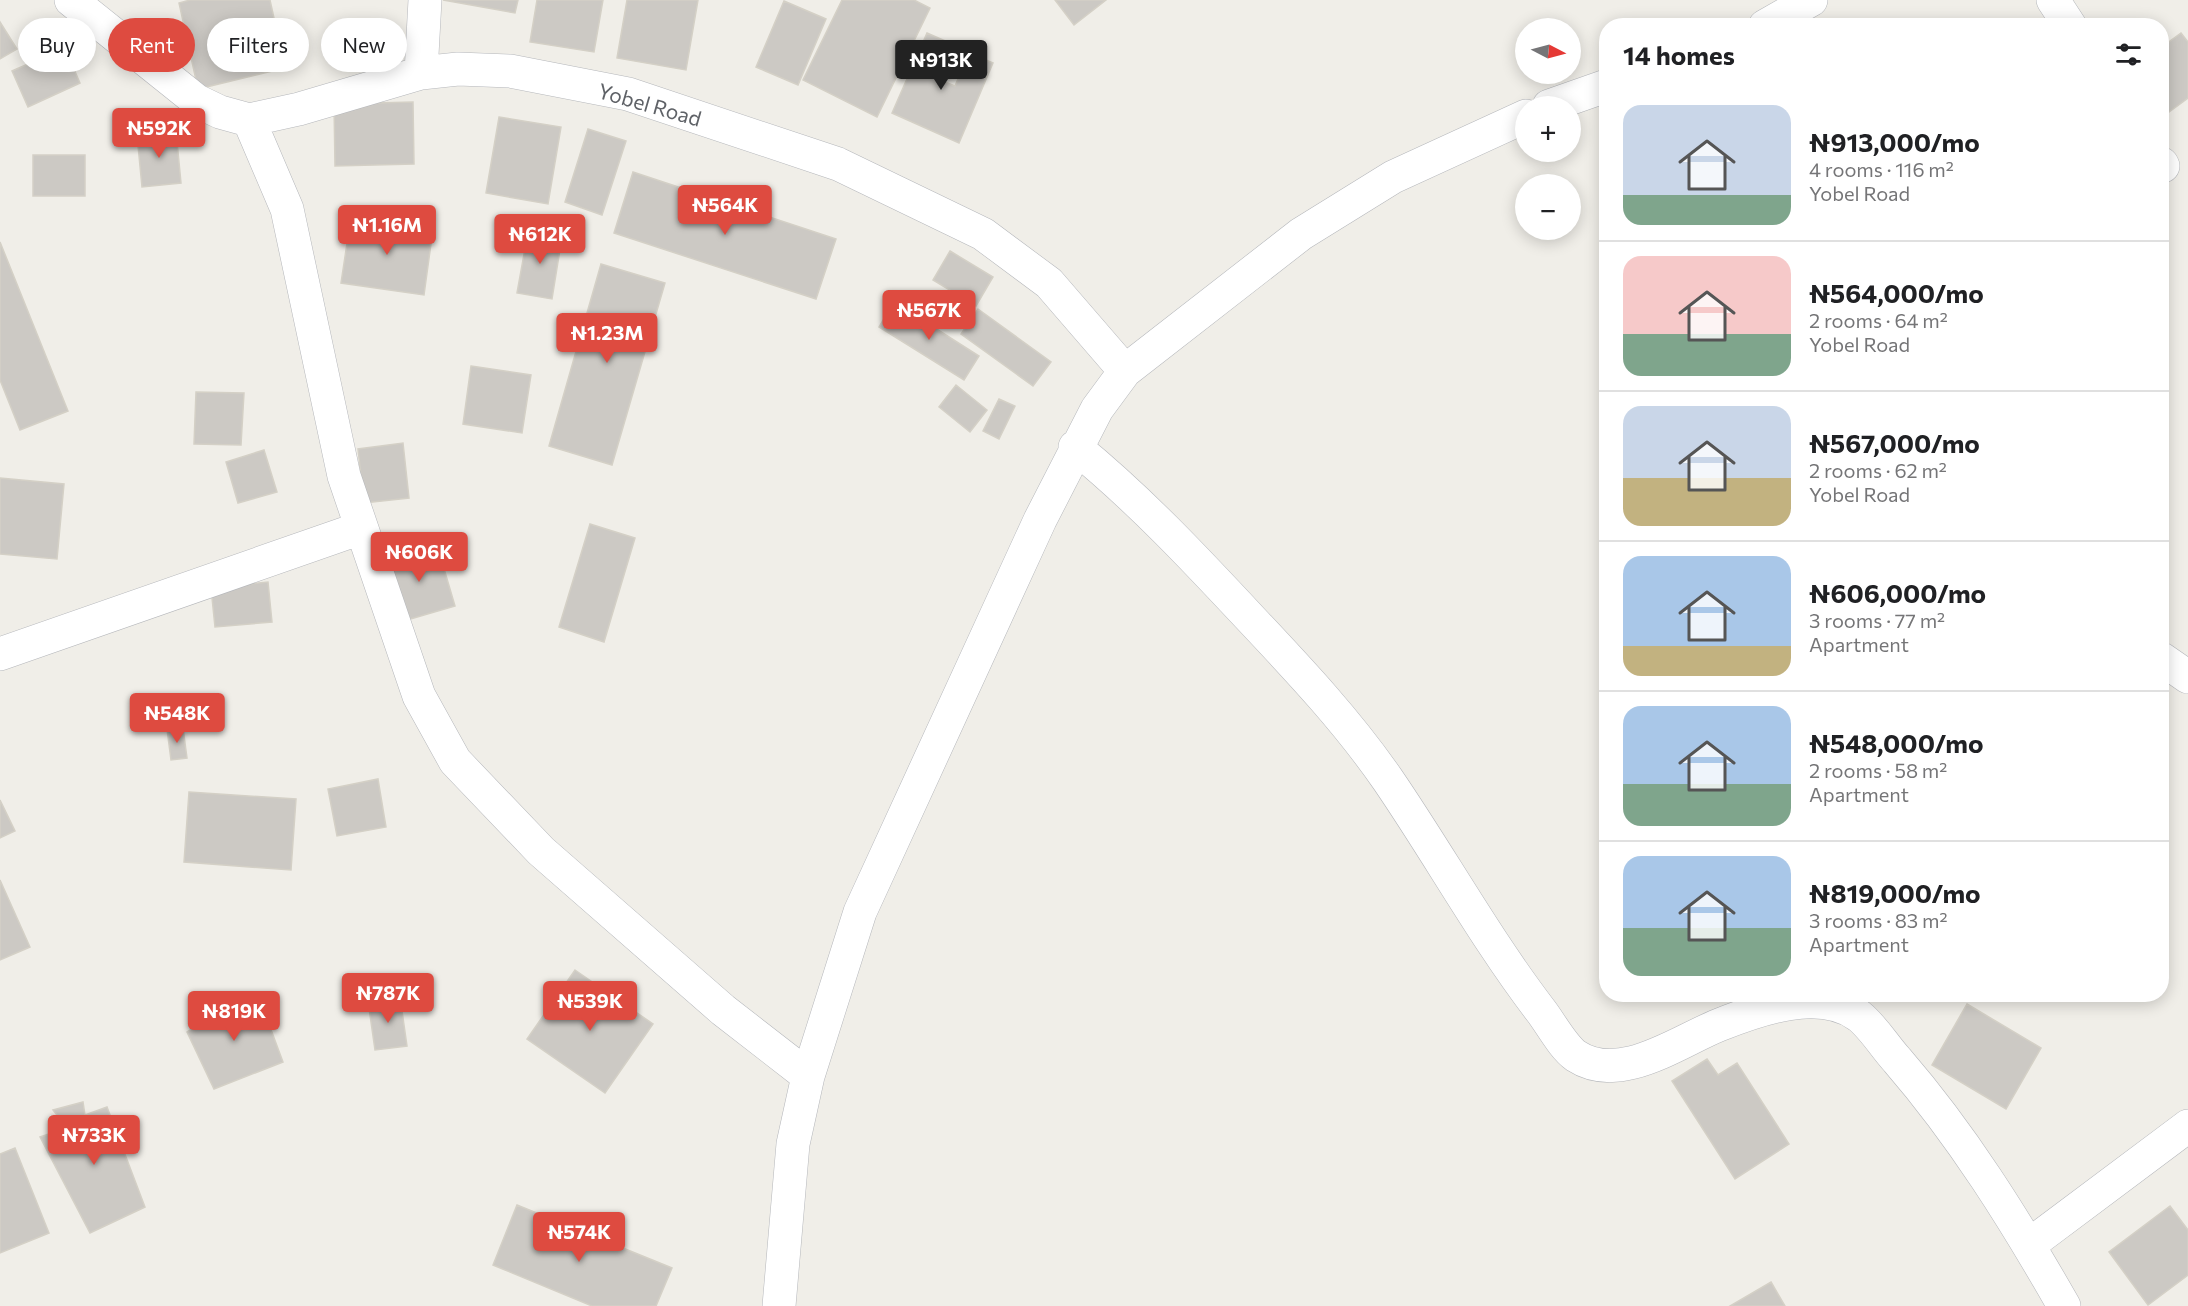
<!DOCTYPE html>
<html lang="en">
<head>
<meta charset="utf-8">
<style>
	body { margin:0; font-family:Commissioner,sans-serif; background:#f2f2f2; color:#202124; height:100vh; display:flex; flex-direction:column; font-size:22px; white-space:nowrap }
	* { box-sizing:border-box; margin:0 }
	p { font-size:20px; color:#757577 }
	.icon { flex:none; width:33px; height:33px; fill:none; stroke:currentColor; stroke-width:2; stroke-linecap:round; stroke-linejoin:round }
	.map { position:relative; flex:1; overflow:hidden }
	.panel { position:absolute; left:1599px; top:18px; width:570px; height:984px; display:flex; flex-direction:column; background:#fff; border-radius:24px; box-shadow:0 3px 15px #0003 }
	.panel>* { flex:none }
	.hud { position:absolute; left:18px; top:18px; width:570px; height:54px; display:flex; gap:12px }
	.needle { width:39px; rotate:96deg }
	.controls { position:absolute; left:1515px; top:18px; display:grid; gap:12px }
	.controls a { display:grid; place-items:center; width:66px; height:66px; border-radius:50%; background:#fff; box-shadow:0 3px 15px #0003; font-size:30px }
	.price { position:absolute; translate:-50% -51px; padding:0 14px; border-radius:6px; background:#de4b40; color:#fff; font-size:20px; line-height:39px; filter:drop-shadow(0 2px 3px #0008) }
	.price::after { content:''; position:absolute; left:50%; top:36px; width:18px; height:14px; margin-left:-9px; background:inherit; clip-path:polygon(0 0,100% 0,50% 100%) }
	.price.active { background:#222; color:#fff }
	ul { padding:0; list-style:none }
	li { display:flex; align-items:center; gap:18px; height:150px; padding:0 24px }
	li+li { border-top:2px solid #e0e0e0 }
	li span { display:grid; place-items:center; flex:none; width:168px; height:120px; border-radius:18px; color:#555 }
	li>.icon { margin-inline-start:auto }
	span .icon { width:72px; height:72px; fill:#fffc; stroke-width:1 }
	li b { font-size:26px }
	h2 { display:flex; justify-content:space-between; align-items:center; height:72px; padding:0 24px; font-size:26px }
	.pill { padding:0 21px; border-radius:27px; background:#fff; box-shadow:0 3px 15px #0003; font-size:21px; line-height:54px }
	.pill.active { background:#de4b40; color:#fff }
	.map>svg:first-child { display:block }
	.building { fill:#ccc9c4; stroke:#d4d0c6; stroke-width:1.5 }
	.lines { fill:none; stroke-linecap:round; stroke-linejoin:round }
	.minor-casing { stroke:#b5b7bb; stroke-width:34 }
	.minor { stroke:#fff; stroke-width:33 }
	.labels { text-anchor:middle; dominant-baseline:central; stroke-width:6; stroke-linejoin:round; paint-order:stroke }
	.street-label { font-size:21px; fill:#5f6267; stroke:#fff }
</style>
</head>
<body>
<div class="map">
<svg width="2188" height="1306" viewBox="0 0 2188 1306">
	<rect width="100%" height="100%" fill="#f0eee8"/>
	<path class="building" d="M190 0H270L285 68 198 89 179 3Z
		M443 0H518L515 13Z
		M537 0H603L594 52 530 42Z
		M627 0H698L686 70 617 58Z
		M842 0H914L930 8 877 117 803 80Z
		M1055 0H1106L1074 25Z
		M784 1 826 19 798 85 756 67Z
		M0 22 17 49 0 59Z
		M927 33 952 44 937 79 955 86 969 53 993 63 959 143 892 113Z
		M2181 33 2188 42V98L2165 115 2162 110V47Z
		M65 48 80 83 28 107 12 71Z
		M413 102 414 164 335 166 334 104Z
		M499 117 561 127 548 204 486 193Z
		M588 129 626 141 602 215 565 202Z
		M176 131 181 183 142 187 137 135Z
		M33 155H85V196H33Z
		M633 172 836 239 816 299 614 233Z
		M351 217 433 229 424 295 341 283Z
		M528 232 562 237 552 299 517 293Z
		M0 242 68 411 20 430 0 380Z
		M950 251 993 277 976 306 933 280Z
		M601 264 665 283 612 465 549 446Z
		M894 302 979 356 964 380 879 327Z
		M978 309 1051 362 1033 386 961 334Z
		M471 366 531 375 522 433 463 424Z
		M956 385 987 410 970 432 939 407Z
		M196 392 244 393 241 445 194 444Z
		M999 399 1015 406 999 439 983 431Z
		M403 443 409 498 364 503 358 449Z
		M264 450 277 492 238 503 226 462Z
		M0 478 64 484 57 559 0 554Z
		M590 524 635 538 604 642 559 627Z
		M437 545 455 606 400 622 383 560Z
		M268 582 272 622 215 627 211 588Z
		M183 728 187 758 171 760 167 729Z
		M378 779 386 827 337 836 328 789Z
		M189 792 296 799 291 870 184 862Z
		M0 800 15 831 0 838Z
		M0 880 30 947 0 960Z
		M575 970 653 1024 605 1093 527 1039Z
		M230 997 236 1009 260 1000 283 1062 214 1089 187 1032 204 1021 200 1006Z
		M400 997 407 1046 375 1050 368 1001Z
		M1967 1004 2041 1048 2006 1109 1932 1065Z
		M1707 1059 1718 1075 1737 1063 1789 1144 1735 1179 1672 1081Z
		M83 1102 85 1115 107 1107 145 1207 90 1233 40 1137 67 1128 53 1110Z
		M15 1148 49 1233 0 1253V1154Z
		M517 1205 672 1268 656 1306H592L493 1265Z
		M2170 1206 2188 1230V1275L2148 1305 2109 1252Z
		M1771 1282 1785 1306H1730Z"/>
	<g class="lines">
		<defs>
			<path id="minor" d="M71 0 197 101 220 112 249 120 299 109 421 73 458 69 510 71 628 94 838 164 983 234 1049 283 1125 371
				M2053 0 2070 26
				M1765 26 1811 0
				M421 73 425 0
				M1549 106 1606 86
				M249 120 287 209 344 476 419 696 455 761 541 851 723 1010 808 1076
				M2162 164 2163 166
				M1075 447C1139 499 1196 560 1252 620 1300 671 1348 722 1388 780 1440 856 1485 938 1541 1011 1551 1024 1563 1047 1576 1056 1620 1085 1679 1041 1719 1025 1759 1009 1820 987 1859 1016 1873 1027 1885 1047 1897 1060 1962 1135 2015 1220 2064 1306
				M0 654 361 528
				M2162 659 2188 677
				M2029 1245 2188 1126
				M779 1306 793 1144 808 1076 860 912 1040 520 1097 409 1125 371 1301 234 1393 177 1526 116"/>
		</defs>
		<use href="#minor" class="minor-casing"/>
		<use href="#minor" class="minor"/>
	</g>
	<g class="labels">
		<g class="street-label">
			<text transform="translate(650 104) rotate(16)">Yobel Road</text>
		</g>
	</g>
</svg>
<div class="controls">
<a><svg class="needle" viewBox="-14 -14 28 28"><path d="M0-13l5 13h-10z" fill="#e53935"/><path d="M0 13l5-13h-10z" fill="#757577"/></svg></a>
<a>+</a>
<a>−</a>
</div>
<b class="price active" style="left:941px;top:91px">₦913K</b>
<b class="price" style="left:159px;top:159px">₦592K</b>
<b class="price" style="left:725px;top:236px">₦564K</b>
<b class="price" style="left:387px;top:256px">₦1.16M</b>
<b class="price" style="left:540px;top:265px">₦612K</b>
<b class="price" style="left:929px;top:341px">₦567K</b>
<b class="price" style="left:607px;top:364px">₦1.23M</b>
<b class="price" style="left:419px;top:583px">₦606K</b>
<b class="price" style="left:177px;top:744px">₦548K</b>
<b class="price" style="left:388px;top:1024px">₦787K</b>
<b class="price" style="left:590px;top:1032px">₦539K</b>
<b class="price" style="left:234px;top:1042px">₦819K</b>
<b class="price" style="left:94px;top:1166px">₦733K</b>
<b class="price" style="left:579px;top:1263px">₦574K</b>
<div class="hud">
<a class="pill">Buy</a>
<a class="pill active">Rent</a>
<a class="pill">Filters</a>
<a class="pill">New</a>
</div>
<section class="panel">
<h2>14 homes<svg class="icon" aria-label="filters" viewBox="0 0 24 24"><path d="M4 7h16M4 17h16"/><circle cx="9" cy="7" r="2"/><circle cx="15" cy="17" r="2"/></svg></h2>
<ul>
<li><span style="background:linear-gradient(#c9d6e8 75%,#7fa58c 0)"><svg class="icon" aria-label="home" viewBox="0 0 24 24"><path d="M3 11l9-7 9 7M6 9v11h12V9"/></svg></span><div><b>₦913,000/mo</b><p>4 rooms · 116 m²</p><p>Yobel Road</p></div></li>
<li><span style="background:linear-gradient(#f6c9c9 65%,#7fa58c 0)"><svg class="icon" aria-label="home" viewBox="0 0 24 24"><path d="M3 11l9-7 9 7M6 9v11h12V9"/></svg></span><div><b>₦564,000/mo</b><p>2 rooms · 64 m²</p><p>Yobel Road</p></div></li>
<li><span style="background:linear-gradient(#c9d6e8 60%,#c2b280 0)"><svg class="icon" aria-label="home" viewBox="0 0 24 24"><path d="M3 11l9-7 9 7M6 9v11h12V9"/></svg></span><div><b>₦567,000/mo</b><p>2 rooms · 62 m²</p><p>Yobel Road</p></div></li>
<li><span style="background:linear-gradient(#a9c7e8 75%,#c2b280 0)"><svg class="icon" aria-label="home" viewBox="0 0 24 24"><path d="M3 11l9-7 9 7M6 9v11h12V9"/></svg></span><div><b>₦606,000/mo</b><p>3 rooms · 77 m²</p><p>Apartment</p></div></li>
<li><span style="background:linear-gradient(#a9c7e8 65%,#7fa58c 0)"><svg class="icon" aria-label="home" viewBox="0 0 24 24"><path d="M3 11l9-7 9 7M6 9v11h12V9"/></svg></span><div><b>₦548,000/mo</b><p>2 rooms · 58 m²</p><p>Apartment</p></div></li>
<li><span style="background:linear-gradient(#a9c7e8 60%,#7fa58c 0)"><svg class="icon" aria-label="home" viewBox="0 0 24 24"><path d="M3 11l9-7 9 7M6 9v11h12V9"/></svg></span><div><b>₦819,000/mo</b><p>3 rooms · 83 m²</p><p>Apartment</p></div></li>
</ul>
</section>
</div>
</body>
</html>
